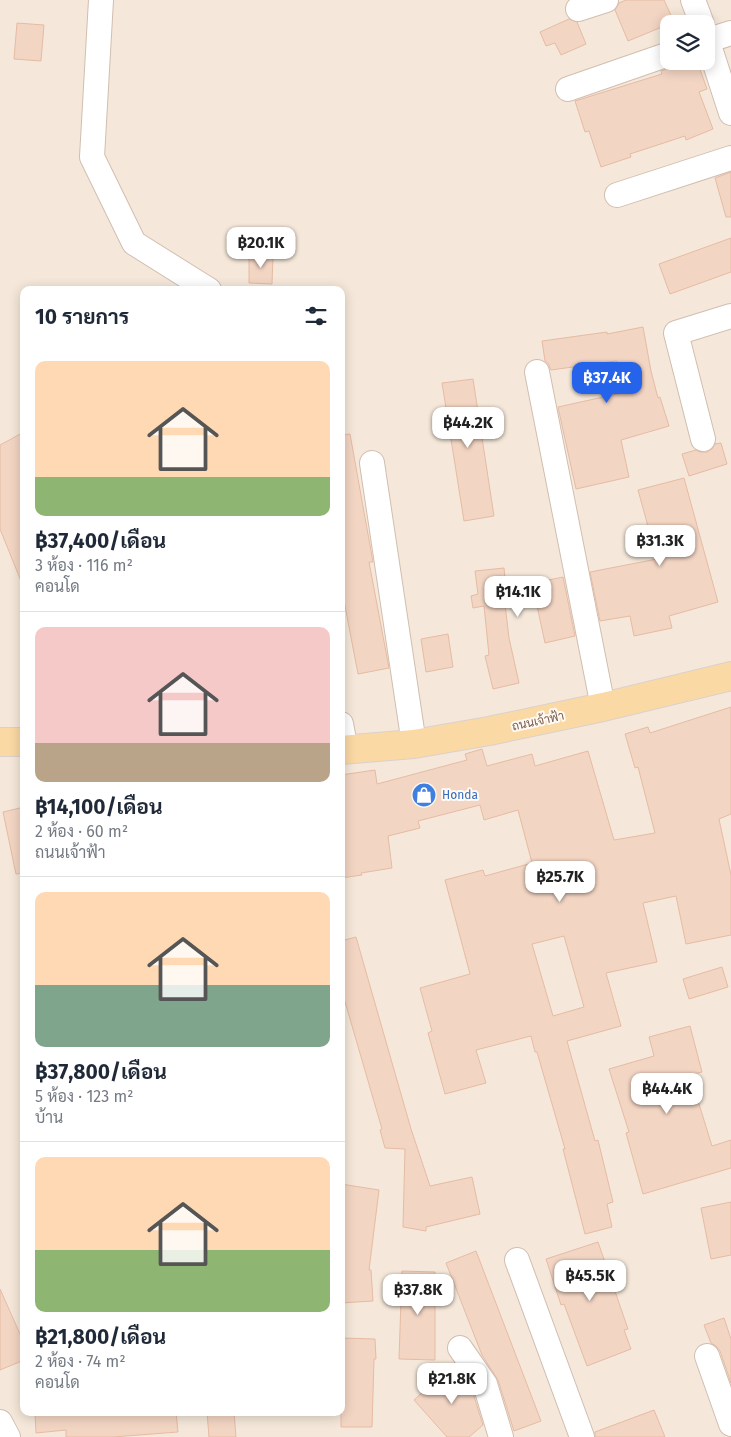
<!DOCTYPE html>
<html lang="th">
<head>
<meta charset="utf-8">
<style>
	body { margin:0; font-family:"Fira Sans",Sarabun,sans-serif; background:#f2f2f3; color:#1f2937; height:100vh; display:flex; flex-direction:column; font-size:19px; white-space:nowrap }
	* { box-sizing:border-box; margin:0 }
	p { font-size:16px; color:#747a83 }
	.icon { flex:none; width:28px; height:28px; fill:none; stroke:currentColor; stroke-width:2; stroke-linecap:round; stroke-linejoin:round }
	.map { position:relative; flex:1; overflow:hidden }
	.drawer { position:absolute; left:20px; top:286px; width:325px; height:1130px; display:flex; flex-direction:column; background:#fff; border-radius:10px; box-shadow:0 2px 12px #0003 }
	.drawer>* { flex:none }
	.controls { position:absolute; left:660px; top:15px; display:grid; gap:10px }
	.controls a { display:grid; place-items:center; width:55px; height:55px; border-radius:10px; background:#fff; box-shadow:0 2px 12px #0003; font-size:25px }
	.price { position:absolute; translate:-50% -42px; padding:0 11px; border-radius:10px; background:#fff; color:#222; font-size:16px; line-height:32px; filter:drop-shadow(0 1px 2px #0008) }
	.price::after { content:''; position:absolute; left:50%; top:30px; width:15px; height:11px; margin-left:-8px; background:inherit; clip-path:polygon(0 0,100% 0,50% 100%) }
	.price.active { background:#2563eb; color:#fff }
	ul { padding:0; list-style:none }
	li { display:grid; align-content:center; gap:10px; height:265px; padding:0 15px }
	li+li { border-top:1px solid #e0e1e3 }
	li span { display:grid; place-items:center; height:155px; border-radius:10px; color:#555 }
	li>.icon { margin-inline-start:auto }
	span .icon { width:90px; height:90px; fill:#fffc; stroke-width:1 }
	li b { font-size:21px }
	h2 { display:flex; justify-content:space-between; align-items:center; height:60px; padding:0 15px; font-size:21px }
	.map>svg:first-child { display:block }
	.residential { fill:#f5e8da; fill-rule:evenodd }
	.building { fill:#f3d5c3; stroke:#e6bba3; fill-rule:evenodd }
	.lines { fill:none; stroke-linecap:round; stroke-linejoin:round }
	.minor-casing { stroke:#d1beb0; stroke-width:26 }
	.major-casing { stroke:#dad1cd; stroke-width:30 }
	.minor { stroke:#fff; stroke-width:24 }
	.major { stroke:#fbd9a5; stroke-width:28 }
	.labels { text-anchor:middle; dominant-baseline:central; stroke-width:4; stroke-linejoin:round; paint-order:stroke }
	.street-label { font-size:12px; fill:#7a5c4d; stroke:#fffaf3 }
	.shop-label { font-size:12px; fill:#366cbe; stroke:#fffaf3; text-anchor:start }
</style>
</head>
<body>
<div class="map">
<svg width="731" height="1437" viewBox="0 0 731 1437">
	<rect width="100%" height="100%" fill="#fdf6ec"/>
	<path class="residential" d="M0 0H731V1437H0ZM669 24H706V61H669ZM24 290H341V1412H24Z"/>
	<path class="building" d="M626 0H664L674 22 628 41 615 10 619 3Z
		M569 19 577 22 586 44 561 55 555 43 546 46 540 32Z
		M17 23 44 25 41 61 14 59Z
		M689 61H697L707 89 699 92 713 129 686 140 685 136 630 154 631 157 601 167 589 131 585 132 575 101 662 74 661 71Z
		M731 172V217H726L715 178Z
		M731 238V272L670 294 659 264Z
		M249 255 273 256 272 284 249 283Z
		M643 327 651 371 658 398 660 397 669 426 621 440 629 477 576 489 558 407 626 392 618 362 616 361 551 370 548 363 545 361 542 341 607 332V334Z
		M473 379 494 516 464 521 442 383Z
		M24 432V586H23L0 529V445Z
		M350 434 373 562H369L389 668 358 674 341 585V435Z
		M721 443 727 464 689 476 682 454 696 450 700 452H707L712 449 715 444Z
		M684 478 718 602 669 616 672 628 634 636 630 616 600 621 590 572 657 559 638 490Z
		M504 568 506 589 563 577 575 636 545 643 536 601 505 604 509 638 519 683 493 689 485 656 489 655 484 606 473 608 471 596 478 594 475 571Z
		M448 634 453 667 426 672 421 639Z
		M731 707V814L719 819 731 875V935L686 944 676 896 643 903 657 962 606 973 621 1026 567 1041 595 1141 598 1140 613 1202 607 1204 612 1227 585 1234 563 1149H565L537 1052H535L531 1036 476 1050 486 1083 445 1094 428 1033 432 1031 420 988 470 974 445 880 483 870 485 876 532 863 518 810 484 820 480 805 418 821 420 828 388 836 392 868 361 873 362 875 341 878V775L375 770 377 784 467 760 465 754 482 749 487 766 532 754 535 766 588 751 614 840 655 833 638 767 635 768 625 734 648 727 650 733ZM564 936 584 1007 553 1016 532 944Z
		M24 807V873L16 874 3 812Z
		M356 937 411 1129 430 1186 472 1177 480 1214 426 1227V1231L403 1227 405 1149 385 1148 380 1130 382 1129 341 988V941Z
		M722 967 728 987 689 999 683 979Z
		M690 1026 702 1072 690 1075 712 1146 731 1140V1168L643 1194 626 1133 629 1132 609 1069 654 1056 649 1037Z
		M341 1184 379 1190 369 1270H371L373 1301 341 1303Z
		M731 1202V1255L711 1259 701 1208Z
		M598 1242 628 1329 624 1330 631 1349 587 1366 564 1304 561 1305 546 1259Z
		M476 1251 541 1421 514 1431 498 1380 482 1355 446 1263Z
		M402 1271 435 1272V1360L399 1359Z
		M0 1289 24 1343V1360L0 1370Z
		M724 1318 731 1339V1383L720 1351 716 1346 711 1343 704 1325Z
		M341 1338 375 1339 376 1359H374L372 1427H341Z
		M454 1364 472 1390 483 1425 469 1437H447L414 1400Z
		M654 1410 665 1437H595V1432Z
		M35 1412H176L178 1432 113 1437H66V1430L36 1433Z
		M207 1412H234L236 1437H209Z"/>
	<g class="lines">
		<defs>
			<path id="minor" d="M101 0 92 157 134 243 209 290
				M693 0 702 24
				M578 9 606 0
				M706 36 731 113
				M706 41 731 33
				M568 89 669 54
				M617 195 731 158
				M537 372 603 707
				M703 439 676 333 731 316
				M372 463 414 744
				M341 724 346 750
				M517 1260 582 1437
				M460 1348 485 1384 501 1437
				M707 1356 731 1424
				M0 1422 8 1437"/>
			<path id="major" d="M0 742H24
				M341 750 414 744 489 731 603 707 731 676"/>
		</defs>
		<use href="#minor" class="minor-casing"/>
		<use href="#major" class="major-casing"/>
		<use href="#minor" class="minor"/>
		<use href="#major" class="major"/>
	</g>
	<defs>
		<symbol id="shop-disc" viewBox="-11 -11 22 22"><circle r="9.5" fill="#3f7fe0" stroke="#fffaf3"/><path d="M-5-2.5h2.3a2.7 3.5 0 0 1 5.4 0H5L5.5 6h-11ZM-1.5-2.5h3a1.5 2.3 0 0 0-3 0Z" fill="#fff"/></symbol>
	</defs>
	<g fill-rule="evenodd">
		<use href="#shop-disc" x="410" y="781" width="28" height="28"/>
	</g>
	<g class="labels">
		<g class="street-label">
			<text transform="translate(538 721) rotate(-12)">ถนนเจ้าฟ้า</text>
		</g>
		<g class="shop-label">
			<text x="442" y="795">Honda</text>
		</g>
	</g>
</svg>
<div class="controls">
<a><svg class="icon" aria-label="layers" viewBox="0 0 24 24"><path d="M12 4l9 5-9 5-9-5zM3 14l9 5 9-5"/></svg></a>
</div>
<b class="price" style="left:261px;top:269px">฿20.1K</b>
<b class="price active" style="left:607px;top:404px">฿37.4K</b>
<b class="price" style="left:468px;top:449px">฿44.2K</b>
<b class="price" style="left:660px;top:567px">฿31.3K</b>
<b class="price" style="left:518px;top:618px">฿14.1K</b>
<b class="price" style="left:560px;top:903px">฿25.7K</b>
<b class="price" style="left:667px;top:1115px">฿44.4K</b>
<b class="price" style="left:590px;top:1302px">฿45.5K</b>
<b class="price" style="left:418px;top:1316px">฿37.8K</b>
<b class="price" style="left:452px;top:1405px">฿21.8K</b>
<section class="drawer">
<h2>10 รายการ<svg class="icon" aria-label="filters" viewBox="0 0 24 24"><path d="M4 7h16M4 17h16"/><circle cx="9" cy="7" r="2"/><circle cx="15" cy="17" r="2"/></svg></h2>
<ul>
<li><span style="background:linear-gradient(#ffd9b3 75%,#8fb573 0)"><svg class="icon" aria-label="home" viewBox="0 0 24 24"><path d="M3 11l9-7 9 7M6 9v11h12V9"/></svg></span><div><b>฿37,400/เดือน</b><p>3 ห้อง · 116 m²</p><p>คอนโด</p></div></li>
<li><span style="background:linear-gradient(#f6c9c9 75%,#b9a48a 0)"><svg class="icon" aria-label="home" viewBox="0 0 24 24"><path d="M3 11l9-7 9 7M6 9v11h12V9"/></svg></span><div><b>฿14,100/เดือน</b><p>2 ห้อง · 60 m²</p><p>ถนนเจ้าฟ้า</p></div></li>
<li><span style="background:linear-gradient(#ffd9b3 60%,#7fa58c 0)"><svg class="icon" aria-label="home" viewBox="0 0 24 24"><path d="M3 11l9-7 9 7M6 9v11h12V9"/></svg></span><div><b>฿37,800/เดือน</b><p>5 ห้อง · 123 m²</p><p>บ้าน</p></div></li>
<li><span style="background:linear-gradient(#ffd9b3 60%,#8fb573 0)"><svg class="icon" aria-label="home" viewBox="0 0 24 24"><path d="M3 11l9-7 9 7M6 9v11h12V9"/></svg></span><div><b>฿21,800/เดือน</b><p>2 ห้อง · 74 m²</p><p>คอนโด</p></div></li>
</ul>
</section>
</div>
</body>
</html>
